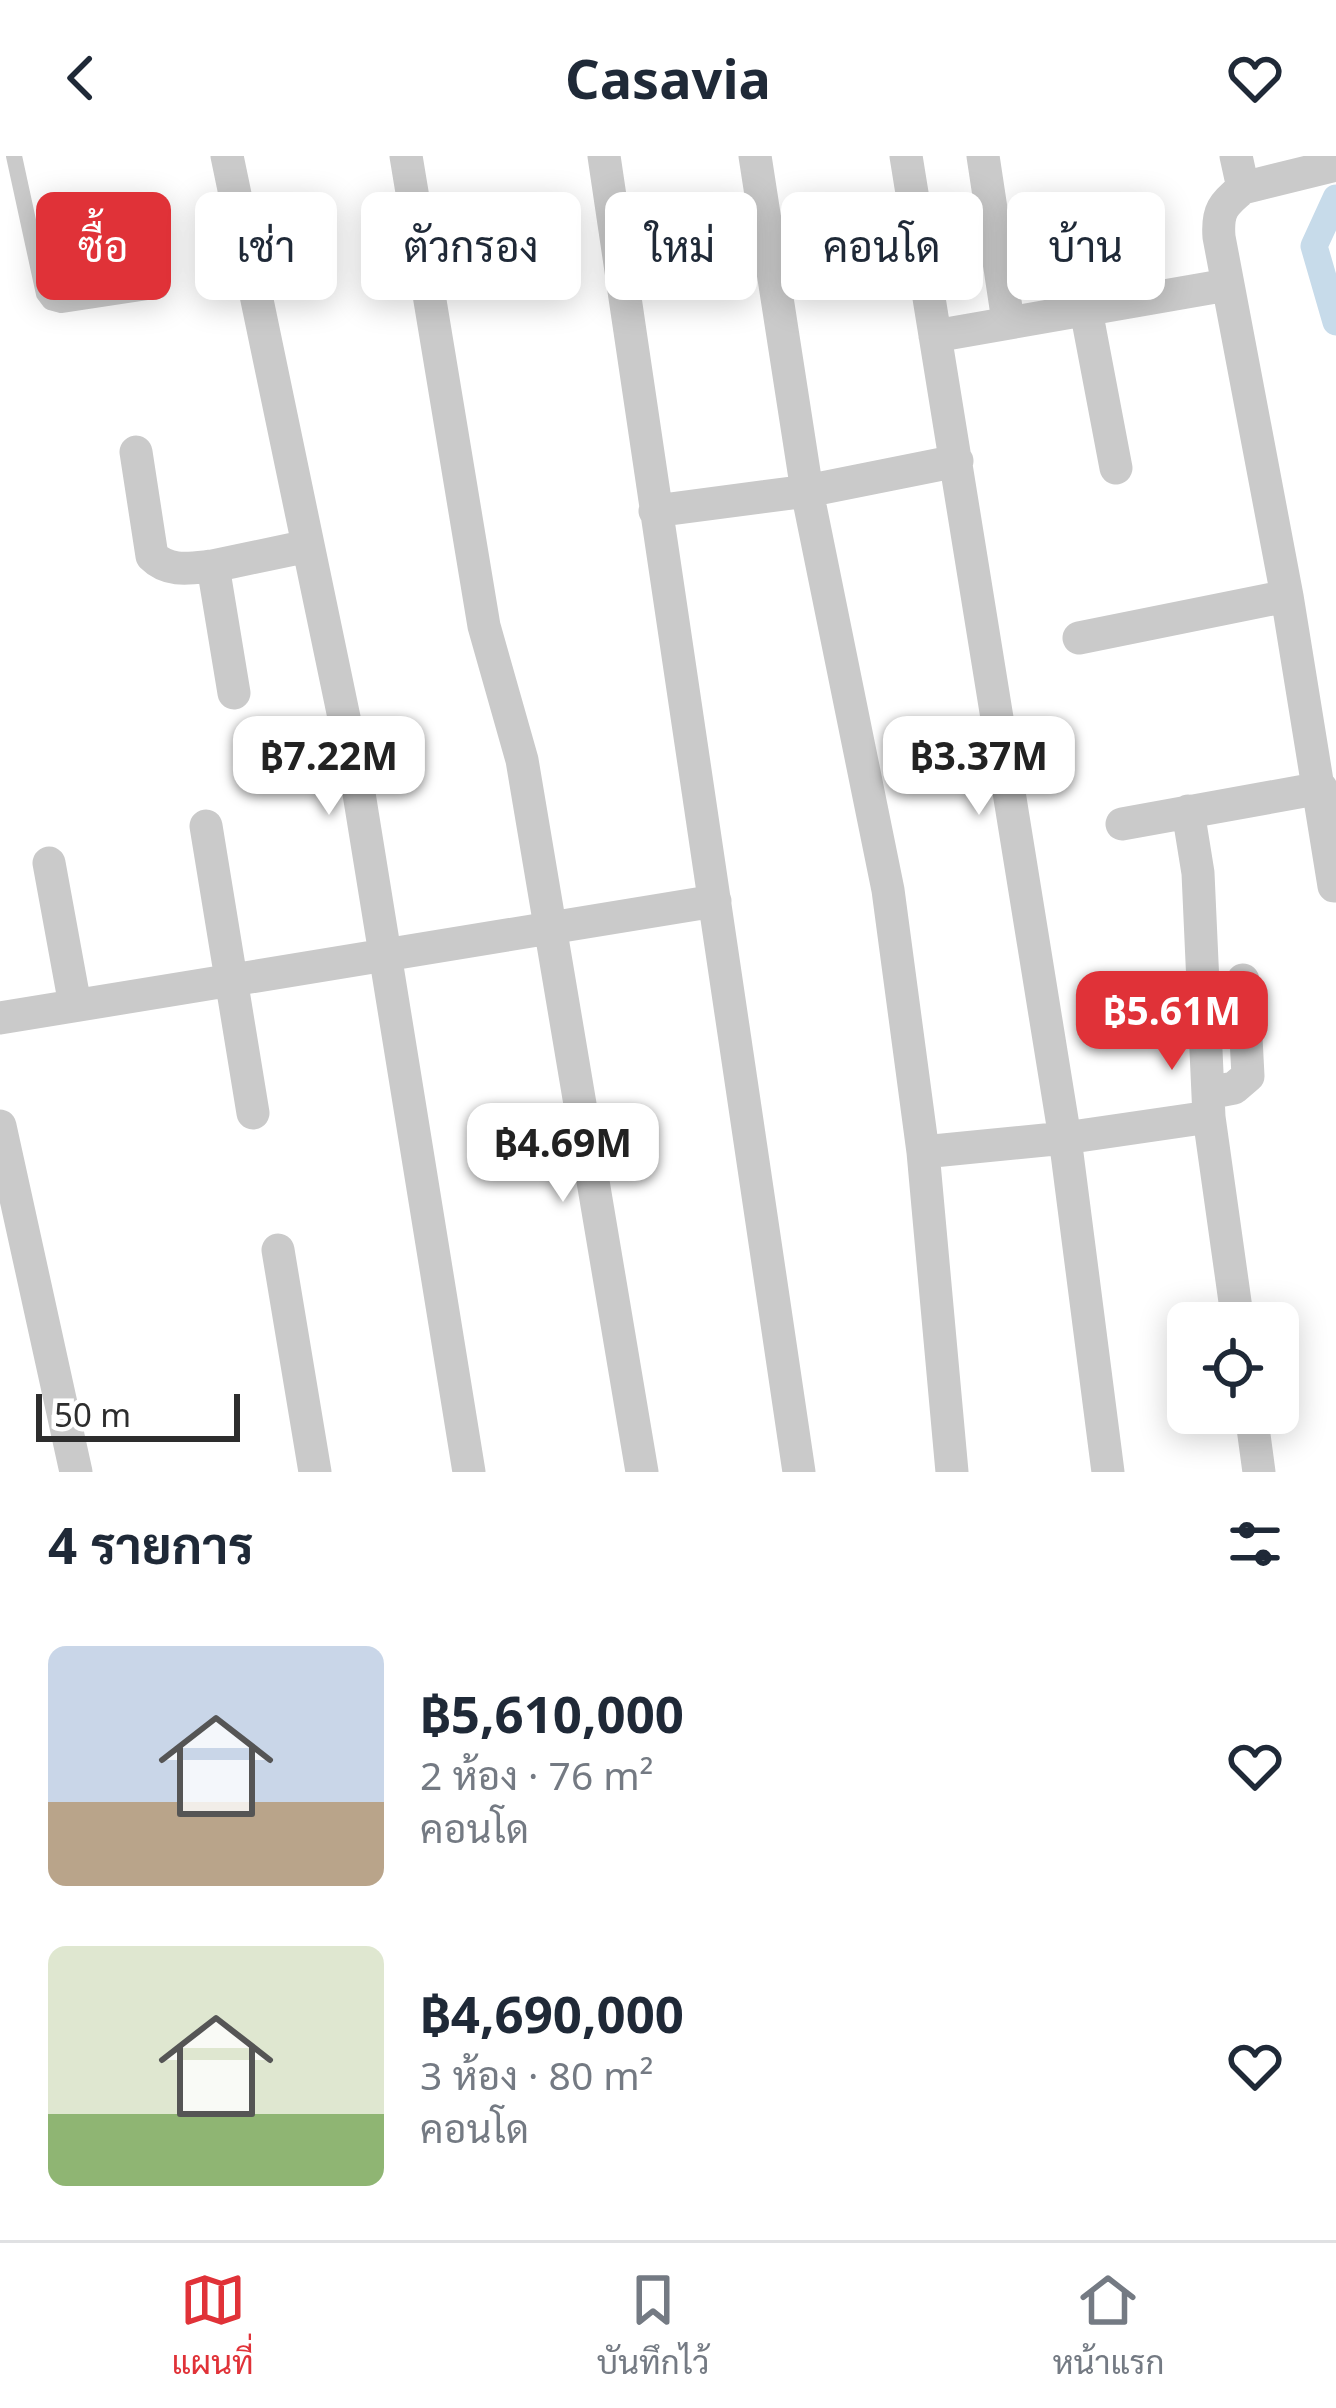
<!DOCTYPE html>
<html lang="th">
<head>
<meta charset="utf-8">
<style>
	body { margin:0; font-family:"Noto Sans",Sarabun,sans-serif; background:#f6f6f7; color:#1f2937; height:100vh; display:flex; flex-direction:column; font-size:45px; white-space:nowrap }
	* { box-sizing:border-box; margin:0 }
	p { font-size:39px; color:#747a83 }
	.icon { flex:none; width:66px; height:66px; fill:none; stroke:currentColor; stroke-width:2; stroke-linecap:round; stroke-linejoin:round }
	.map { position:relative; height:1316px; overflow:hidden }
	.drawer { display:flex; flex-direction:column; background:#fff; flex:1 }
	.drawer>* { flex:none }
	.top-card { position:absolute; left:36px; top:36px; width:1266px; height:108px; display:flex; gap:24px }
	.buttons { position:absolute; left:1167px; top:1146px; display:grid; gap:24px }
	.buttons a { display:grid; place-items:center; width:132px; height:132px; border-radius:18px; background:#fff; box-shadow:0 6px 30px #0003; font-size:60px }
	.scale { position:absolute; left:36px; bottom:30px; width:204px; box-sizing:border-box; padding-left:12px; border:6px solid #2d2d2d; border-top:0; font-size:33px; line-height:42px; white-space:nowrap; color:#2d2d2d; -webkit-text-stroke:9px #fff; paint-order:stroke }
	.price { position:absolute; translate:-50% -102px; padding:0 27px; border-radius:24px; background:#fff; color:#222; font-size:39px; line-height:78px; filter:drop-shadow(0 3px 6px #0008) }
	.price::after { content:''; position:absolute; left:50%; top:72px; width:36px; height:27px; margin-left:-18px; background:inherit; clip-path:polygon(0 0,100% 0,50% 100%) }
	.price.active { background:#e03238; color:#fff }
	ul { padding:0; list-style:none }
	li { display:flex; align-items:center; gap:36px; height:300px; padding:0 48px }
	li span { display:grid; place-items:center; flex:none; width:336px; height:240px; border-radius:18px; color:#555 }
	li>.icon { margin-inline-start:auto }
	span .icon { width:144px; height:144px; fill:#fffc; stroke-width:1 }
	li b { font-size:51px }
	h2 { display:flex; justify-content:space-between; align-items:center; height:144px; padding:0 48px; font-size:51px }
	.chip { padding:0 42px; border-radius:18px; background:#fff; box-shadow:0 6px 30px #0003; font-size:42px; line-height:108px }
	.chip.active { background:#e03238; color:#fff }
	header { display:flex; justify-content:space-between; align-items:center; height:156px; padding:0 48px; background:#fff; font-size:54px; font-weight:700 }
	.tab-bar { display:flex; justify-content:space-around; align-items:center; height:168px; border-top:3px solid #e0e1e3; background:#fff; font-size:33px; color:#747a83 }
	.tab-bar a { display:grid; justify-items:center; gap:6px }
	.tab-bar .active { color:#e03238 }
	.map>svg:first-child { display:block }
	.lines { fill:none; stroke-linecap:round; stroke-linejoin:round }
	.canal { stroke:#c7dbea; stroke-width:27 }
	.lane { stroke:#cacaca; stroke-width:16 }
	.street { stroke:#cacaca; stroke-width:33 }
</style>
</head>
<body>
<header><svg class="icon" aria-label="back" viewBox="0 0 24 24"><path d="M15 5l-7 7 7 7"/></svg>Casavia<svg class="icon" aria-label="heart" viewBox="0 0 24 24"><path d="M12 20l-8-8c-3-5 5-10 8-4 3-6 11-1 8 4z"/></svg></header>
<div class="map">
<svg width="1336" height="1316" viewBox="0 0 1336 1316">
	<rect width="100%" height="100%" fill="#fff"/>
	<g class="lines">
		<path class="canal" d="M1336 42 1314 90 1336 166"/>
		<path class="lane" d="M14 0 44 138 50 146 61 149 160 134"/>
		<path class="street" d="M227 0 356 619 469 1316
			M406 0 484 470 522 604 642 1316
			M604 0 799 1316
			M755 0 807 335 888 734 923 996 952 1316
			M906 0 1065 982 1108 1316
			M983 0 1008 165
			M1236 0 1243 32 1336 9
			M1243 32C1223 48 1217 55 1219 81L1287 440 1334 730
			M1086 154 1116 312
			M935 180 1227 129
			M136 296 152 400C169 417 191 412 213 410
			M655 355 807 335 957 305
			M1079 482 1287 440
			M234 537 213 410 308 390
			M1188 655 1198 717 1209 961 1238 1167
			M1122 668 1321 632
			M206 670 253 957
			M49 707 75 849
			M0 862 715 745
			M1208 937 1234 932 1248 920 1243 824
			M0 970 76 1316
			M923 996 1065 982 1209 961
			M278 1094 315 1316
			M1251 1257 1259 1316"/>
	</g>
</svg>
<div class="buttons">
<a><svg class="icon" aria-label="locate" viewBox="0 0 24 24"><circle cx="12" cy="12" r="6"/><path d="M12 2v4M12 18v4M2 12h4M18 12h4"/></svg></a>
</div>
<div class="scale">50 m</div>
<b class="price" style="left:329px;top:662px">฿7.22M</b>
<b class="price" style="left:979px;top:662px">฿3.37M</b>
<b class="price active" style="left:1172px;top:917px">฿5.61M</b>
<b class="price" style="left:563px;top:1049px">฿4.69M</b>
<div class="top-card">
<a class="chip active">ซื้อ</a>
<a class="chip">เช่า</a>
<a class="chip">ตัวกรอง</a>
<a class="chip">ใหม่</a>
<a class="chip">คอนโด</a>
<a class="chip">บ้าน</a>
</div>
</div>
<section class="drawer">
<h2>4 รายการ<svg class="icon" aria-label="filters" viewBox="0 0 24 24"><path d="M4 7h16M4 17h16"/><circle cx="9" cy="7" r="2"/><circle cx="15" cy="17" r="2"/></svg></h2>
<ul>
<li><span style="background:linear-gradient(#c9d6e8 65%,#b9a48a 0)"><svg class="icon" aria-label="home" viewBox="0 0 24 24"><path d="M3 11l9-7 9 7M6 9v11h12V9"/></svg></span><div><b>฿5,610,000</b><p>2 ห้อง · 76 m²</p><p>คอนโด</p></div><svg class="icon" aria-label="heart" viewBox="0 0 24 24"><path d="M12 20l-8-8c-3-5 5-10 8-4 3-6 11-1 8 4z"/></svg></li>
<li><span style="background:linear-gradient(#dfe7d0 70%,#8fb573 0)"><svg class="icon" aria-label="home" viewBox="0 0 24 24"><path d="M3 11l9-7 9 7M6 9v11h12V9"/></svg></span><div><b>฿4,690,000</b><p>3 ห้อง · 80 m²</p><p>คอนโด</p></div><svg class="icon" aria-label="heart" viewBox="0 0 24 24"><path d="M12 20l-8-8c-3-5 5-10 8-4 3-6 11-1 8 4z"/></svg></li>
</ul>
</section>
<nav class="tab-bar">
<a class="active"><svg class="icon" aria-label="map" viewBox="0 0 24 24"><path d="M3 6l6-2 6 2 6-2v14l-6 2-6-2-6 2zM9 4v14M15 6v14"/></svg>แผนที่</a>
<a><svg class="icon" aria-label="saved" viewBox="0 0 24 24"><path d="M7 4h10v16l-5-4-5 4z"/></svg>บันทึกไว้</a>
<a><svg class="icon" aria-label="home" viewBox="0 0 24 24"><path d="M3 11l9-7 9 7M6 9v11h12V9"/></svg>หน้าแรก</a>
</nav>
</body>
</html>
